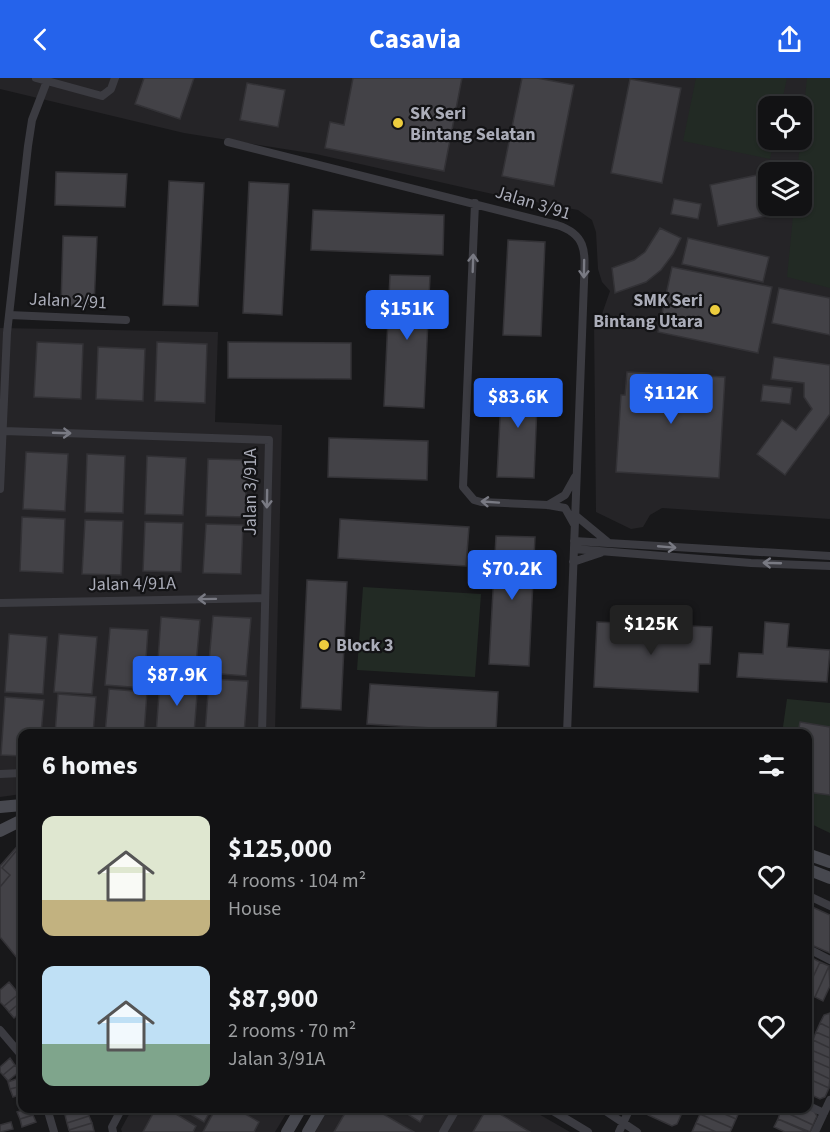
<!DOCTYPE html>
<html lang="en">
<head>
<meta charset="utf-8">
<style>
	body { margin:0; font-family:"Source Sans 3",sans-serif; background:#1b1b1d; color:#f1f3f6; height:100vh; display:flex; flex-direction:column; font-size:22px; white-space:nowrap }
	* { box-sizing:border-box; margin:0 }
	p { font-size:20px; color:#9c9ea0 }
	.icon { flex:none; width:33px; height:33px; fill:none; stroke:currentColor; stroke-width:2; stroke-linecap:round; stroke-linejoin:round }
	.map { position:relative; flex:1; overflow:hidden }
	.details { position:absolute; left:18px; top:651px; width:794px; height:384px; display:flex; flex-direction:column; background:#121214; border-radius:12px; box-shadow:0 2px 4px #0004,0 0 0 2px #313234 }
	.details>* { flex:none }
	.tools { position:absolute; left:758px; top:18px; display:grid; gap:12px }
	.tools a { display:grid; place-items:center; width:54px; height:54px; border-radius:12px; background:#121214; box-shadow:0 2px 4px #0004,0 0 0 2px #313234; font-size:30px }
	.price { position:absolute; translate:-50% -51px; padding:0 14px; border-radius:6px; background:#2563eb; color:#fff; font-size:20px; line-height:39px; filter:drop-shadow(0 2px 3px #0008) }
	.price::after { content:''; position:absolute; left:50%; top:36px; width:18px; height:14px; margin-left:-9px; background:inherit; clip-path:polygon(0 0,100% 0,50% 100%) }
	.price.selected { background:#222; color:#fff }
	ul { padding:0; list-style:none }
	li { display:flex; align-items:center; gap:18px; height:150px; padding:0 24px }
	li span { display:grid; place-items:center; flex:none; width:168px; height:120px; border-radius:12px; color:#555 }
	li>.icon { margin-inline-start:auto }
	span .icon { width:72px; height:72px; fill:#fffc; stroke-width:1 }
	li b { font-size:26px }
	h2 { display:flex; justify-content:space-between; align-items:center; height:72px; padding:0 24px; font-size:26px }
	header { display:flex; justify-content:space-between; align-items:center; height:78px; padding:0 24px; background:#2563eb; color:#fff; font-size:27px; font-weight:700 }
	.map>svg:first-child { display:block }
	.built { fill:#252427; fill-rule:evenodd }
	.green { fill:#222a24 }
	.building { fill:#434247; stroke:#333236; stroke-width:1.5 }
	.lines { fill:none; stroke-linecap:round; stroke-linejoin:round }
	.street { stroke:#3b3b41; stroke-width:8 }
	.secondary { stroke:#47484f; stroke-width:12 }
	.oneway { stroke:#797a83 }
	.poi-dot { fill:#edcd3e; stroke:#131315; stroke-width:2 }
	.labels { text-anchor:middle; dominant-baseline:central; stroke-width:4.5; stroke-linejoin:round; paint-order:stroke }
	.poi-label { font-size:18px; font-weight:bold; fill:#abadb9; stroke:#131315; text-anchor:start }
	.street-label { font-size:18px; fill:#abadb9; stroke:#131315 }
</style>
</head>
<body>
<header><svg class="icon" aria-label="back" viewBox="0 0 24 24"><path d="M15 5l-7 7 7 7"/></svg>Casavia<svg class="icon" aria-label="share" viewBox="0 0 24 24"><path d="M12 15V3M7 8l5-5 5 5M5 13v7h14v-7"/></svg></header>
<div class="map">
<svg width="830" height="1054" viewBox="0 0 830 1054">
	<rect width="100%" height="100%" fill="#18181a"/>
	<path class="built" d="M0 0H830V441L662 430 650 437 643 449 631 451 596 434 594 244 602 236 610 213 602 204 598 191 596 154 592 142 578 132 488 115 316 76 184 55 0 11ZM768 28H801V62H768ZM768 94H801V128H768Z
		M0 250 218 254 215 344 282 347 275 655 22 656V716L0 719Z
		M329 1030 530 1031 570 1054H315Z
		M132 1031H289L275 1054H122L121 1051Z"/>
	<path class="green" d="M696 0H787L781 28H768V62H774L770 81 683 63Z
		M807 0H830V210L787 199 794 128H801V94H797Z
		M363 509 481 516 475 599 357 592Z
		M787 621 830 625V755L807 744V656H782Z"/>
	<path class="building" d="M144 0H194L180 41 135 26Z
		M353 0H462L444 93 325 70 330 44 344 47Z
		M522 0H537L574 7 554 108 502 98Z
		M630 1 681 10 662 105 611 95Z
		M247 5 285 12 278 49 240 42Z
		M56 94 127 96 125 129 55 127Z
		M762 96 770 137 718 148 710 107Z
		M169 103 204 105 198 228 163 227Z
		M249 104 289 106 282 237 243 235Z
		M674 121 701 126 698 141 671 136Z
		M313 132 444 137 443 177 311 172Z
		M660 150 681 160 673 176 661 192 646 204 615 215 612 190 634 182 645 174Z
		M63 158 97 159 94 228 61 227Z
		M688 160 769 179 763 204 682 186Z
		M508 162 545 164 541 258 503 257Z
		M672 189 772 209 758 275 658 254Z
		M390 197 430 198 424 330 384 328Z
		M779 210 830 220V257L772 245Z
		M37 264 83 266 81 321 34 319Z
		M157 264 207 266 205 325 155 323Z
		M228 264 351 265V301L228 300Z
		M98 269 145 271 143 323 96 321Z
		M774 279 830 287V336L785 397 757 376 782 342 796 352 812 331 804 319V305L771 301Z
		M627 294 725 299 719 400 616 394 621 317H625Z
		M502 301 538 302 534 400 497 399Z
		M763 307 792 310 790 326 761 323Z
		M329 360 428 363 427 402 328 399Z
		M26 374 68 376 65 433 23 431Z
		M87 376 125 378 123 435 85 434Z
		M147 378 186 380 183 437 145 436Z
		M208 381 247 382 245 439 206 438Z
		M22 439 65 441 63 495 20 493Z
		M340 441 469 449 466 488 338 480Z
		M85 442 123 443 121 497 82 496Z
		M145 444 183 445 181 494 143 493Z
		M206 446 243 447 241 496 203 495Z
		M496 458 535 459 529 588 489 586Z
		M307 502 347 504 341 632 301 630Z
		M213 538 251 540 246 598 208 595Z
		M161 539 200 542 195 599 157 596Z
		M597 544 712 549 710 586H699L698 614 594 609Z
		M765 544 789 546 787 569 830 572 827 604 737 599 739 575 763 576Z
		M110 550 148 552 144 610 105 607Z
		M9 556 47 559 43 616 5 614Z
		M59 556 97 559 92 616 54 614Z
		M209 601 248 603 244 656H205Z
		M160 602 198 604 194 656H156Z
		M370 606 498 614 496 654 367 646Z
		M109 611 147 614 144 656H105Z
		M58 616 96 619 93 656H55Z
		M5 619 44 622 41 656H22V678L1 677Z
		M800 644 830 649V717L807 714 809 673H807V656H798Z
		M22 763V766L2 790 10 797 0 809V819V788Z
		M22 766V886L0 859V809L10 797 2 790Z
		M808 827 830 837V875L807 865Z
		M812 880 820 884 807 912V890Z
		M820 884 829 888 815 919 807 916V912Z
		M829 888 830 908 823 923 815 919Z
		M9 904 19 916 4 928 0 924V912Z
		M19 916 22 923 9 934 4 928Z
		M22 923V933L14 940 9 934Z
		M830 935V950L820 945 824 937Z
		M820 945 830 950V960L816 954Z
		M816 954 830 960V970L813 962Z
		M813 962 830 970V980L809 971Z
		M809 971 830 980V990L807 980Z
		M10 980 15 987 3 997 0 994V989Z
		M807 980 830 990V1001L807 990Z
		M15 987 20 993 8 1003 3 997Z
		M807 990 830 1001 829 1010 807 1000Z
		M22 999V1008L10 1011 8 1004Z
		M807 1000 829 1010 825 1019 820 1021 807 1015Z
		M22 1008V1016L13 1019 10 1011Z
		M28 1030H31L33 1037 20 1041 17 1034Z
		M87 1030 89 1038 67 1045 65 1037Z
		M156 1030H166L196 1048 193 1054H143Z
		M180 1030H212L204 1044Z
		M216 1030H235L259 1044 254 1054H203Z
		M348 1030H373L414 1054H334Z
		M398 1030H428L420 1044Z
		M487 1030H490L530 1054H473Z
		M646 1030H666L681 1037 677 1046 672 1048 648 1037Z
		M703 1030H711L736 1041 732 1050 700 1036Z
		M711 1030H735L740 1032 736 1041Z
		M782 1030H807L814 1033 817 1038 813 1047 781 1032Z
		M781 1032 813 1047 810 1054 778 1041Z
		M700 1036 732 1050 730 1054H716L696 1045Z
		M33 1037 36 1044 22 1049 20 1041Z
		M89 1038 92 1045 69 1052 67 1045Z
		M778 1041 807 1054H785L774 1049Z
		M11 1044 13 1051 0 1054V1047Z
		M92 1045 94 1053 70 1054 69 1052Z
		M696 1045 716 1054H692Z"/>
	<g class="lines">
		<path class="street" d="M36 0 102 18 111 11 115 0
			M228 64 557 147C588 157 585 175 584 204L567 656
			M475 125 463 409 474 422 481 424 548 427 565 430 574 446
			M9 237 126 242
			M4 353 269 362 262 656
			M0 411 7 255 28 68 32 42 47 3
			M548 427 565 417 575 399
			M575 437 609 465
			M574 463 830 478
			M574 471 751 485 830 488
			M573 484 600 475
			M0 525 265 520
			M0 696 22 695
			M807 817 830 828
			M807 870 830 882
			M0 952 22 978
			M807 1027 824 1035
			M47 1030 54 1054
			M548 1030 588 1054
			M601 1030 637 1054
			M113 1054 112 1049 122 1030
			M443 1054 457 1030
			M619 1054 630 1030
			M815 1054 830 1022"/>
		<path class="secondary" d="M0 729 22 727
			M0 753 22 742
			M807 776 830 784
			M807 791 830 800
			M287 1054 301 1030
			M308 1054 322 1030"/>
	</g>
	<defs><path id="oneway-shaft" d="M-6 0H5M1.5-3L5.5 0L1.5 3" fill="none" stroke-width="1.6" stroke-linecap="round" stroke-linejoin="round" transform="scale(1.5)"/></defs>
	<g class="oneway">
		<use href="#oneway-shaft" transform="translate(473 185) rotate(-88)"/>
		<use href="#oneway-shaft" transform="translate(584 191) rotate(91)"/>
		<use href="#oneway-shaft" transform="translate(62 355) rotate(2)"/>
		<use href="#oneway-shaft" transform="translate(267 421) rotate(91)"/>
		<use href="#oneway-shaft" transform="translate(490 424) rotate(-176)"/>
		<use href="#oneway-shaft" transform="translate(667 469) rotate(5)"/>
		<use href="#oneway-shaft" transform="translate(772 485) rotate(-178)"/>
		<use href="#oneway-shaft" transform="translate(207 521) rotate(179)"/>
	</g>
	<g class="poi-dot">
		<circle cx="398" cy="45" r="6"/>
		<circle cx="715" cy="232" r="6"/>
		<circle cx="324" cy="567" r="6"/>
	</g>
	<g class="labels">
		<g class="poi-label">
			<text x="410" y="35">SK Seri<tspan x="410" dy="21">Bintang Selatan</tspan></text>
			<text x="703" y="222" text-anchor="end">SMK Seri<tspan x="703" dy="21">Bintang Utara</tspan></text>
			<text x="336" y="567">Block 3</text>
		</g>
		<g class="street-label">
			<text transform="translate(533 125) rotate(17)">Jalan 3/91</text>
			<text transform="translate(68 223) rotate(3)">Jalan 2/91</text>
			<text transform="translate(250 414) rotate(-90)">Jalan 3/91A</text>
			<text transform="translate(132 506) rotate(-1)">Jalan 4/91A</text>
		</g>
	</g>
</svg>
<div class="tools">
<a><svg class="icon" aria-label="locate" viewBox="0 0 24 24"><circle cx="12" cy="12" r="6"/><path d="M12 2v4M12 18v4M2 12h4M18 12h4"/></svg></a>
<a><svg class="icon" aria-label="layers" viewBox="0 0 24 24"><path d="M12 4l9 5-9 5-9-5zM3 14l9 5 9-5"/></svg></a>
</div>
<b class="price" style="left:407px;top:263px">$151K</b>
<b class="price" style="left:671px;top:347px">$112K</b>
<b class="price" style="left:518px;top:351px">$83.6K</b>
<b class="price" style="left:512px;top:523px">$70.2K</b>
<b class="price selected" style="left:651px;top:578px">$125K</b>
<b class="price" style="left:177px;top:629px">$87.9K</b>
<section class="details">
<h2>6 homes<svg class="icon" aria-label="filters" viewBox="0 0 24 24"><path d="M4 7h16M4 17h16"/><circle cx="9" cy="7" r="2"/><circle cx="15" cy="17" r="2"/></svg></h2>
<ul>
<li><span style="background:linear-gradient(#dfe7d0 70%,#c2b280 0)"><svg class="icon" aria-label="home" viewBox="0 0 24 24"><path d="M3 11l9-7 9 7M6 9v11h12V9"/></svg></span><div><b>$125,000</b><p>4 rooms · 104 m²</p><p>House</p></div><svg class="icon" aria-label="heart" viewBox="0 0 24 24"><path d="M12 20l-8-8c-3-5 5-10 8-4 3-6 11-1 8 4z"/></svg></li>
<li><span style="background:linear-gradient(#bfe0f5 65%,#7fa58c 0)"><svg class="icon" aria-label="home" viewBox="0 0 24 24"><path d="M3 11l9-7 9 7M6 9v11h12V9"/></svg></span><div><b>$87,900</b><p>2 rooms · 70 m²</p><p>Jalan 3/91A</p></div><svg class="icon" aria-label="heart" viewBox="0 0 24 24"><path d="M12 20l-8-8c-3-5 5-10 8-4 3-6 11-1 8 4z"/></svg></li>
</ul>
</section>
</div>
</body>
</html>
